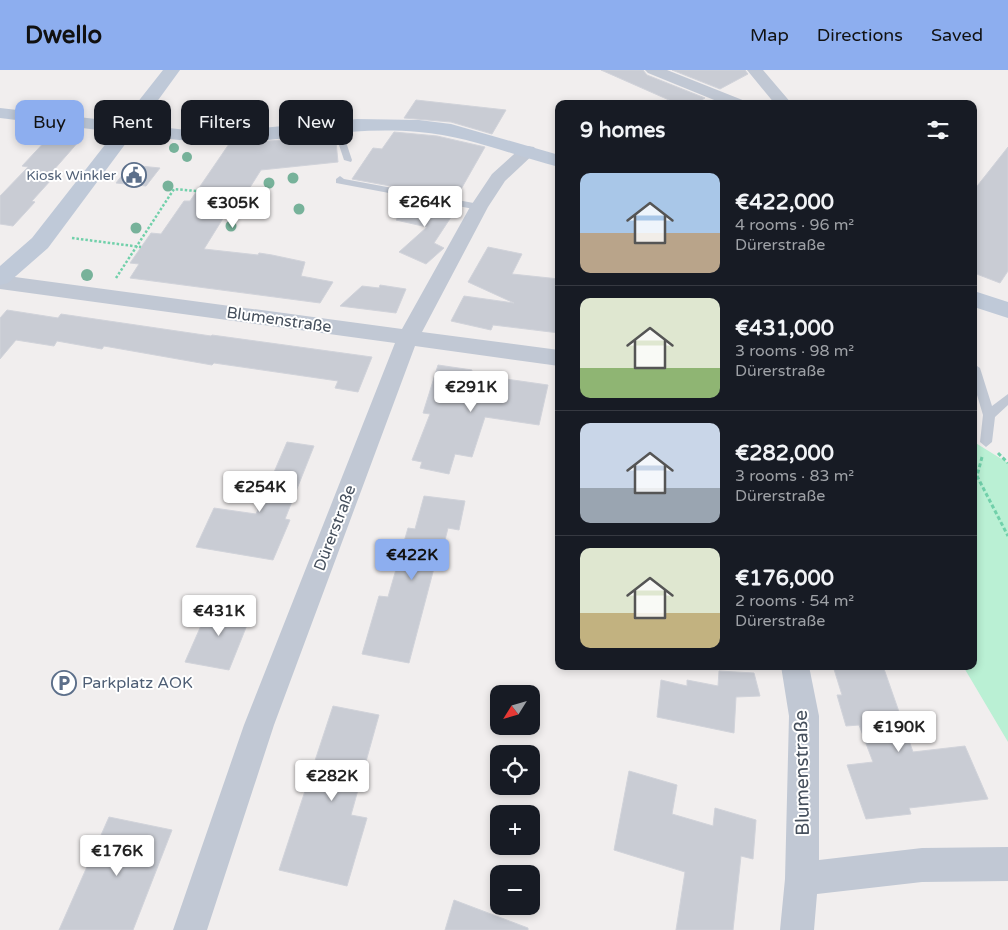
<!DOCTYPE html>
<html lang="en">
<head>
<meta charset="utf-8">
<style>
	body { margin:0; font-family:"Varela Round",sans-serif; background:#242831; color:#f1f3f6; height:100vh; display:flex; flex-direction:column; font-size:19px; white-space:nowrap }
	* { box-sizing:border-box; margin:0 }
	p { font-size:16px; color:#9ea1a6 }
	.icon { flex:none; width:28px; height:28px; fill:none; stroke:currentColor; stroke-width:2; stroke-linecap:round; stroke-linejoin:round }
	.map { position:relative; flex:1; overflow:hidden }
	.side { position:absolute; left:555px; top:30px; width:422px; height:570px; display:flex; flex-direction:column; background:#171b24; border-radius:10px; box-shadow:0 2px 8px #0003 }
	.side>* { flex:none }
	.hud { position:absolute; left:15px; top:30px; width:465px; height:45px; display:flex; gap:10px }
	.needle { width:32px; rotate:233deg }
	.tools { position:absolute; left:490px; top:615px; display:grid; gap:10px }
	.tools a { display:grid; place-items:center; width:50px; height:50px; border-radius:10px; background:#171b24; box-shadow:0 2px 8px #0003; font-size:25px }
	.price { position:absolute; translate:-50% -42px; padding:0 11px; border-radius:5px; background:#fff; color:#222; font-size:16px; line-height:32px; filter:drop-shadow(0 1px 2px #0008) }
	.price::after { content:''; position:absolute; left:50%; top:30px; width:15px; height:11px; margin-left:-8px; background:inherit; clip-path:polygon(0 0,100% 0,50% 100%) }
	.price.current { background:#8daeef; color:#111 }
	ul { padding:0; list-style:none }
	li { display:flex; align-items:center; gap:15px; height:125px; padding:0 25px }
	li+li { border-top:1px solid #363941 }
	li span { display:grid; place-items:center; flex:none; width:140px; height:100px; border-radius:10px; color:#555 }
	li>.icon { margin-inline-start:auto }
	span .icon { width:60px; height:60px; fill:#fffc; stroke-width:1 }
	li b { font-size:21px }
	h2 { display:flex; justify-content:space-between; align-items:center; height:60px; padding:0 25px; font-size:21px }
	.tag { padding:0 18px; border-radius:10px; background:#171b24; box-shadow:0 2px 8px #0003; font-size:18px; line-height:45px }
	.tag.current { background:#8daeef; color:#111 }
	header { display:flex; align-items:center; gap:30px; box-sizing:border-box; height:70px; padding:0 25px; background:#8daeef; color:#111 }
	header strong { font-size:24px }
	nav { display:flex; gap:28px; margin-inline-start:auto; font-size:18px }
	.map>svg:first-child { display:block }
	.green { fill:#baf0d4 }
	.building { fill:#c9ccd4; stroke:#d1d3da }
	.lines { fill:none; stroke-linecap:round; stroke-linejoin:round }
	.path-far1 { stroke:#71d0aa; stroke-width:2.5; stroke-dasharray:2.5 2; stroke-linecap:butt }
	.path { stroke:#71d0aa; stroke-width:3; stroke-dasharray:4 2.5; stroke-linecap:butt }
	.lane { fill:#c1c8d4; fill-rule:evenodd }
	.street { fill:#c1c8d4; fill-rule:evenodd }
	.secondary { fill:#bfc9d8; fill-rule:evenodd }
	.tree { fill:#77b29a }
	.labels { text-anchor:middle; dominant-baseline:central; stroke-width:4; stroke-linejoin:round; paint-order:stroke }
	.far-service-label { font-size:14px; fill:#4e5e75; stroke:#fff; text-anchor:end }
	.street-label { font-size:16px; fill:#454f5c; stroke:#fff }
	.service-label { font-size:16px; fill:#4e5e75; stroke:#fff; text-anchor:start }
	.near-street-label { font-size:19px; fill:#454f5c; stroke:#fff }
</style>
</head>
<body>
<header>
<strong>Dwello</strong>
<nav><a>Map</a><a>Directions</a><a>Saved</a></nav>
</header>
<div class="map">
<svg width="1008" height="860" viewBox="0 0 1008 860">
	<rect width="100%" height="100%" fill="#f1eeee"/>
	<path class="green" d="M974 372 1008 393V672L963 596H974Z"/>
	<path class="building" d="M601 0H643L647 5 705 28 695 34H678Z
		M672 0H745L748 4 720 19Z
		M416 30 506 40 492 64 451 52 404 48Z
		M394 62 437 66 485 77 456 128 352 109 373 78 382 79Z
		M50 66 80 70 45 110H51L32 131 35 132 13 156 0 154V126L28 97 22 96Z
		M308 68 336 72 338 92 261 100 237 138 230 137 204 179 258 185 259 183 272 185 305 192 301 206 333 212 320 233 130 208 139 194 130 193 151 163 161 164 184 131H190L229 74Z
		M1008 77V201L1000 213 974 203V120Z
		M130 95 160 98 146 116 116 113Z
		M409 129 457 138 434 173 444 178 426 194 399 182 427 157 396 150Z
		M488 177 522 184 512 204 559 209V263L493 255 491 260 451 251 464 226 514 233 468 212Z
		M380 215 406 219 396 243 340 236 362 216 379 218Z
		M7 240 58 248 61 244 211 266 212 265 372 287 358 322 335 318 338 311 214 293 212 295 104 276 102 279 57 271 54 276 16 270 0 289V248Z
		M438 295 472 300 471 304 548 315 539 355 485 347 472 387 455 384 449 404 420 398 422 392 412 390 430 344 423 343Z
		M287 372 314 376 285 449 290 450 273 490 196 477 214 438 256 444Z
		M424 426 465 431 459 460 448 458 438 498H434L409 593 362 584 379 526 388 527 408 458 415 459Z
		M211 533 253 540 229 600 185 592Z
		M833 596H883L913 682 965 676 988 729 909 738 911 744 866 749 847 695 873 692 859 655 846 656 837 625H842Z
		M719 601 754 603 760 626 736 627 734 663 657 647 661 610 687 616V610L718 616Z
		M333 636 379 645 351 745 367 748 347 816 279 800Z
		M629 701 677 715 672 744 713 756 715 738 756 750 753 789 741 786 733 860H676L685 802 614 780Z
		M109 747 172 760 133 860H59Z
		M454 830 528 858V860H445Z"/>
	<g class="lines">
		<path class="path-far1" d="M72 168 141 177
			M116 208 174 119 207 122"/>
		<path class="path" d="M998 383 1008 393
			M982 387 977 406 1008 466"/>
		<path class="lane" d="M337 54 341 57 352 90 351 92 344 90 333 57Z
			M340 106 344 109 479 134 484 137 479 140 336 113V109Z
			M974 294 980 298 992 336 1008 324V335L995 347 992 372 986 377 980 372 983 345 974 315Z"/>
		<path class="street" d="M645 0H667L745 31 747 34H724L648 3Z
			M747 0H763L792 34H775Z
			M528 76 534 77 537 81 505 111 488 137 422 262 559 280V296L415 276 274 655 207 860H173L244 655 395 273 0 219V205L402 259 470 137 492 104 522 77Z
			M781 596H809L819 646V790L922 778 1008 777V811L922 812 817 824 814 860H780L785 809 789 646Z"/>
		<path class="secondary" d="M163 0H180L140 55 197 61 240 60 357 49 419 50 451 54 559 85V97C512 85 468 66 419 62 356 56 300 69 238 72 202 73 168 69 132 65L48 178 8 213 0 215V196L32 168 115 62 0 48V38L122 52Z
			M974 221 1008 232V248L974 237Z"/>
	</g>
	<g class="tree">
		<circle cx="174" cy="78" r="5"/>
		<circle cx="187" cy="87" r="5"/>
		<circle cx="293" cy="108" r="5.5"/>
		<circle cx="269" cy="113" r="5.5"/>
		<circle cx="168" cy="116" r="5.5"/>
		<circle cx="299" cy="139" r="5.5"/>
		<circle cx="231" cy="156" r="5.5"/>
		<circle cx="136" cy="158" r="5.5"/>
		<circle cx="87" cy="205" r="6"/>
	</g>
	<defs>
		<symbol id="civic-ring" viewBox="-11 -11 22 22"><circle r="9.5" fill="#fff" stroke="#5c6f8a" stroke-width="1.5"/><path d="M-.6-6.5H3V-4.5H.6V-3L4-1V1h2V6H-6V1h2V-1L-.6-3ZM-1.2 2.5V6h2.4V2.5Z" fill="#5c6f8a"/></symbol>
		<symbol id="parking-ring" viewBox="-11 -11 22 22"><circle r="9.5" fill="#fff" stroke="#5c6f8a" stroke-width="1.5"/><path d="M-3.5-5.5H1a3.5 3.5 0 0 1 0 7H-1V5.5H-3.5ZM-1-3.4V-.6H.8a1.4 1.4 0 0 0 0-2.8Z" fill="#5c6f8a"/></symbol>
	</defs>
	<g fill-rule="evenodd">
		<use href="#civic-ring" x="120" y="91" width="28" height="28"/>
		<use href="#parking-ring" x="50" y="599" width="28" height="28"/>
	</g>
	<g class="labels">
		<g class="far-service-label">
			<text x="116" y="105">Kiosk Winkler</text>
		</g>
		<g class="street-label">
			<text transform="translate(279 250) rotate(8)">Blumenstraße</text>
			<text transform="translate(335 458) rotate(-69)">Dürerstraße</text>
		</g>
		<g class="service-label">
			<text x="82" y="613">Parkplatz AOK</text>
		</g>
		<g class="near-street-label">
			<text transform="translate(802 703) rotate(-91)">Blumenstraße</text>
		</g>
	</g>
</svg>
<div class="tools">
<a><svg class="needle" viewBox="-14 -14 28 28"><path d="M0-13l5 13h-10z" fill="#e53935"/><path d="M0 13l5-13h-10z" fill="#9ea1a6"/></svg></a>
<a><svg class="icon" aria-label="locate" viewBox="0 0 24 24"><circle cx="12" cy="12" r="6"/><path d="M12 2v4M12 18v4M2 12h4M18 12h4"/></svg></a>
<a>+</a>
<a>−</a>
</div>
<b class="price" style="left:425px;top:158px">€264K</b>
<b class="price" style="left:233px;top:159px">€305K</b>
<b class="price" style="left:471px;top:343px">€291K</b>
<b class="price" style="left:260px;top:443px">€254K</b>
<b class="price current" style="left:412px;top:511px">€422K</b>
<b class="price" style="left:219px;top:567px">€431K</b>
<b class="price" style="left:899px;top:683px">€190K</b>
<b class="price" style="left:332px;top:732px">€282K</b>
<b class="price" style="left:117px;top:807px">€176K</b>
<div class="hud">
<a class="tag current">Buy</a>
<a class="tag">Rent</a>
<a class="tag">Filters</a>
<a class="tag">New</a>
</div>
<section class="side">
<h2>9 homes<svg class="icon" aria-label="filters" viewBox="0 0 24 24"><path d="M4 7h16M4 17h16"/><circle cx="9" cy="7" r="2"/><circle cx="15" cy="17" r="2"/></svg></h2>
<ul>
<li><span style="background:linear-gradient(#a9c7e8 60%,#b9a48a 0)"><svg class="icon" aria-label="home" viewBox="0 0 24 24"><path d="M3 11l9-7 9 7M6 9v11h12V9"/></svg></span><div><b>€422,000</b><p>4 rooms · 96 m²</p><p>Dürerstraße</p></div></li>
<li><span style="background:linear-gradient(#dfe7d0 70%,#8fb573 0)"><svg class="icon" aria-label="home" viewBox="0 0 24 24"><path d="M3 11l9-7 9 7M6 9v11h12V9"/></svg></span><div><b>€431,000</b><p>3 rooms · 98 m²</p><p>Dürerstraße</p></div></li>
<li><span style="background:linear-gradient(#c9d6e8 65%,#9aa5b1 0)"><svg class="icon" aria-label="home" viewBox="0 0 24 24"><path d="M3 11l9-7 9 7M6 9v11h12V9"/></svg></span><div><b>€282,000</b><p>3 rooms · 83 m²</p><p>Dürerstraße</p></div></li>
<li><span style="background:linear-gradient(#dfe7d0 65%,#c2b280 0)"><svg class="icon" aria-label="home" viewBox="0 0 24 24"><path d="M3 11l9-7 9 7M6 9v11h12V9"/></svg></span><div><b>€176,000</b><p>2 rooms · 54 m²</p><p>Dürerstraße</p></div></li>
</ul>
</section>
</div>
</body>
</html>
